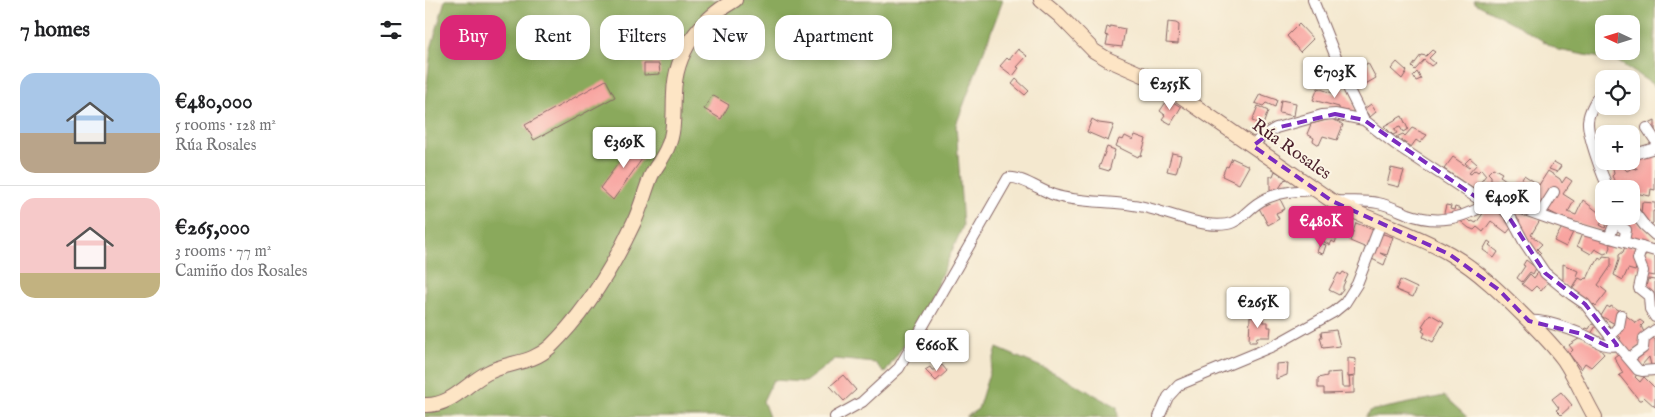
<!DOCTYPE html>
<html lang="en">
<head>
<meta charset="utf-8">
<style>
	body { margin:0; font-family:"IM FELL English",serif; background:#f2f2f2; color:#202124; height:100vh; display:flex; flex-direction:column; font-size:19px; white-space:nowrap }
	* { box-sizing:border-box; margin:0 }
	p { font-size:16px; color:#757577 }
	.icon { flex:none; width:28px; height:28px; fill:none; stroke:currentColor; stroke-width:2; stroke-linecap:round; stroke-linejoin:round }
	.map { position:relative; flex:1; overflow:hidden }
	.details { display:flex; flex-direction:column; background:#fff; width:425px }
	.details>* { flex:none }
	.guide { position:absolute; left:15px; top:15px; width:475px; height:45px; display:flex; gap:10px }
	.needle { width:32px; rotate:274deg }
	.fabs { position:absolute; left:1170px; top:15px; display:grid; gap:10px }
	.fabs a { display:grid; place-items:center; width:45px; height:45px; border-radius:10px; background:#fff; box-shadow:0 2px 8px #0003; font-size:25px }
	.price { position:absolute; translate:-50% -42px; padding:0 11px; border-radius:5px; background:#fff; color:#222; font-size:16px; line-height:32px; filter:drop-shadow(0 1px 2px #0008) }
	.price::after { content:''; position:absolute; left:50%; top:30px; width:15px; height:11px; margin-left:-8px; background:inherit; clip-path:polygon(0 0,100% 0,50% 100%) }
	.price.on { background:#db2777; color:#fff }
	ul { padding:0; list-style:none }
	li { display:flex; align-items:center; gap:15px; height:125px; padding:0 20px }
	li+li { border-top:1px solid #e0e0e0 }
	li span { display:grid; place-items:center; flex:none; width:140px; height:100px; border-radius:15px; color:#555 }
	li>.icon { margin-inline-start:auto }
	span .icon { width:60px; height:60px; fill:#fffc; stroke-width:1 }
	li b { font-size:21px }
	h2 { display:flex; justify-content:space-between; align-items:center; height:60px; padding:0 20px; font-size:21px }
	.pill { padding:0 18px; border-radius:15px; background:#fff; box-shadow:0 2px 8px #0003; font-size:18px; line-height:45px }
	.pill.on { background:#db2777; color:#fff }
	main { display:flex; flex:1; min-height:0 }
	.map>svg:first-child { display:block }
	.forest { fill:#8aa95c; stroke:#6a6444; fill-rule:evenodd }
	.water { fill:#51bacf; stroke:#4e6c7d }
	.building { fill:#f8a4a0 }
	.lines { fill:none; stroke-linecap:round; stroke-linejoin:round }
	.street-casing { stroke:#866564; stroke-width:12 }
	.secondary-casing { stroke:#866564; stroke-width:16 }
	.street { stroke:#fff; stroke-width:10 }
	.secondary { stroke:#fde5c5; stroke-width:14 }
	.marked { fill:none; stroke:#7b2cbf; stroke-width:4; stroke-dasharray:10 6; stroke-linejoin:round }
	.labels { text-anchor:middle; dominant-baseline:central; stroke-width:4; stroke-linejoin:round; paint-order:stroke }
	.street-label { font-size:18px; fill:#4a1f2b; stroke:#fcf5e5 }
</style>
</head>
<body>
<main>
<section class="details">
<h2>7 homes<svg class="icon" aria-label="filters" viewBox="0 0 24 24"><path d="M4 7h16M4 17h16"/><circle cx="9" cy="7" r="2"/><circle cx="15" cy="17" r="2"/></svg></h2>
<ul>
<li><span style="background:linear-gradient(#a9c7e8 60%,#b9a48a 0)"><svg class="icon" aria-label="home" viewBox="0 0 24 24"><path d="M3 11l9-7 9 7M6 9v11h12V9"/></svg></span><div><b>€480,000</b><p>5 rooms · 128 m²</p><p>Rúa Rosales</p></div></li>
<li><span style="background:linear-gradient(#f6c9c9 75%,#c2b280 0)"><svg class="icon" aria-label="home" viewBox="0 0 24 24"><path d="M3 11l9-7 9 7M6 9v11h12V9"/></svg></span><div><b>€265,000</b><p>3 rooms · 77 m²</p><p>Camiño dos Rosales</p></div></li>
</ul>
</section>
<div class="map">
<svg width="1230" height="417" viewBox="0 0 1230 417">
	<rect width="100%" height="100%" fill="#fcf5e5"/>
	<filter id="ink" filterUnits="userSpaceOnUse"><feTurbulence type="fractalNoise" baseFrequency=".02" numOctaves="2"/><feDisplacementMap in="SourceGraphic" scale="10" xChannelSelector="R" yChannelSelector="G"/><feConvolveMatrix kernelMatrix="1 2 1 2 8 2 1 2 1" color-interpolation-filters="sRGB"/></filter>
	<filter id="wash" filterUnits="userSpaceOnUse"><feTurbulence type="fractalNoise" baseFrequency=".0096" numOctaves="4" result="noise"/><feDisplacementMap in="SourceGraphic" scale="20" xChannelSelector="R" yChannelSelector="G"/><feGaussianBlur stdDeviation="1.12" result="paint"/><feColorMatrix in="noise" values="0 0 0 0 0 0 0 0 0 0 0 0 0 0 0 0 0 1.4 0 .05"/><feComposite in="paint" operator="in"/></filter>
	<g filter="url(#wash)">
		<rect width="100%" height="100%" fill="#f4e8cf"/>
		<path class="forest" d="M20 0H578L531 125 538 226 498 316 460 373 450 363 410 359 380 382 348 380 338 401 344 417H0V101L6 49Z
			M1049 0H1230V86L1192 61 1133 50 1090 24 1050 3ZM1179 24H1206V51H1179Z
			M572 348 628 372 692 407 693 417H541L553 409Z
			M1019 396 1042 417H940L945 411Z"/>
		<path class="water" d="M825 305H843L842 315 825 314Z"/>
		<g id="blocks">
			<path class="building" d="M743 22 751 23 754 25 753 44 741 43Z
				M874 24 888 39 875 52 862 36Z
				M685 26 700 29 697 47 681 45 683 36 680 35 682 27 685 28Z
				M593 49 602 56 592 67 594 68 588 76 575 66 582 58 584 60Z
				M1007 50 1010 52 1004 58 1010 63 1006 66 999 60 990 70 987 67 996 55 1001 56Z
				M972 62 982 71 977 79 966 69Z
				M943 63 951 78 937 86 935 81 932 82 931 79 933 78 929 71Z
				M219 64H234L235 74 219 75Z
				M992 72 996 79 991 81 988 76Z
				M591 79 604 91 600 95 587 84Z
				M181 80 190 97 109 140 100 125Z
				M914 85 918 87 930 109 927 113 914 109V107L888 100 893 88 910 94Z
				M835 94 852 100 850 107 841 103 838 106 830 103Z
				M287 95 304 105 296 119 279 109Z
				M743 99 756 107 746 124 737 119 740 115 735 111Z
				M856 100 871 103 869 116 854 113Z
				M946 104 951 112 945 117 939 109Z
				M833 106 843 111 838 125 827 121Z
				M977 116 983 129 978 132 975 127 969 129 972 133 968 135 959 126Z
				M667 119 674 123 689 125 683 141 662 132Z
				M906 119 914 122 918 125 912 140 898 136 894 145 888 141 889 138 882 134 886 124Z
				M1230 121V136L1222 125Z
				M987 128 1002 135 995 143 991 140 986 147 971 137 978 134 980 136Z
				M710 135 721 139 716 156 714 155 713 157 691 146 694 139 698 140 700 136 708 140Z
				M212 138 224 149 188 200 175 188Z
				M682 147 690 150 684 171 674 168Z
				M1230 149V190L1226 189 1225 196 1210 193V184L1201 188 1196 182 1193 184 1195 187 1193 188 1187 176 1189 174 1187 164 1196 161V165L1202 171 1207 168 1212 169V168H1207L1206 157Z
				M747 153 756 155 751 173 742 171Z
				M1028 157 1044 168 1045 167 1040 163 1045 158 1052 164 1044 173 1046 174 1050 170 1053 172 1056 169 1061 175 1055 183 1061 187 1056 194 1019 169Z
				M807 158 824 166 814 184 797 176 801 166 803 167Z
				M1129 162 1136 166 1132 172 1124 169Z
				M966 168 979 171 974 187 962 184Z
				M1068 168 1077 173 1075 176 1081 180 1072 191 1084 199 1099 175 1114 185 1123 171 1135 179 1137 183 1141 177 1147 181 1138 194 1149 201 1143 212 1151 215 1158 200 1173 212 1179 203V210L1176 214 1179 216H1206L1230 242 1225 248 1203 238 1194 222 1188 218V220L1180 216 1175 225 1180 228 1182 222 1186 224 1184 234 1133 216 1120 209 1113 212 1106 208 1108 205 1104 199 1107 193 1104 198 1096 195 1092 201H1083L1081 206 1066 201 1060 197 1062 194 1060 193 1066 181V176L1063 173Z
				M850 171 862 178 861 180 860 179 853 190 845 193V176H848Z
				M854 197 860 209 851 213 854 219 843 225 834 208Z
				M1217 202 1230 203V211H1228V223L1224 226 1216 214Z
				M1021 205 1026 206 1025 209 1029 210 1030 207 1036 209 1034 216 1018 217Z
				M1062 208 1088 210 1115 220 1106 235 1117 244 1112 249 1116 253 1113 256 1101 241 1103 238 1092 226 1095 221 1089 218 1086 228 1082 233 1066 221 1058 232 1052 227 1049 230 1044 228 1033 219 1040 216 1046 222 1047 221 1051 223Z
				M906 221 916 226 910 243 907 241 905 245 899 242Z
				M931 223 951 231 944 249 925 241Z
				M1138 226 1149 230 1141 247 1129 241Z
				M1158 231 1184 242 1186 247 1184 252 1179 254 1170 249 1166 254 1152 246Z
				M955 233 968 237 962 255 955 253 962 257 959 265 947 259 953 246 951 245Z
				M1063 241 1066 243 1064 245 1073 252 1069 258 1058 250Z
				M895 243 901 245 898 254 892 252Z
				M1201 244 1230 255V276L1219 274 1212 265 1210 271 1203 269 1198 280 1189 275 1194 260V255L1198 252Z
				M1178 256 1186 257V266L1173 285 1182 292 1171 306 1169 304 1166 307 1146 291 1154 278 1158 280 1160 278 1162 279 1169 264 1170 265 1174 258 1177 260Z
				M1101 260 1111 268 1108 274 1105 272 1097 282 1092 278 1100 266 1098 265Z
				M1138 264 1153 271 1151 276 1153 277 1146 289 1135 283 1138 279Z
				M1114 271 1124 281 1116 291 1111 286 1106 291 1097 284 1105 274 1109 278Z
				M918 272 923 275 918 286V290L914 295 904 290 913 273 916 275Z
				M1223 279 1230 280V302L1226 301 1228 292 1227 293 1220 290Z
				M975 280 992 288 988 297 971 290Z
				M1182 306 1185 308 1186 306 1196 312 1190 324 1176 316Z
				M1005 314 1019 322 1008 342 998 337 1000 333 997 331 999 327 997 326Z
				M1200 315 1211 323 1215 320 1219 323 1216 326 1219 332 1214 337 1218 343 1203 355 1191 341 1196 338 1191 333Z
				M825 316 838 317V322H843V327H846L845 337H832L831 342H824Z
				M1167 324 1171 326 1166 334 1159 331 1161 328 1164 329Z
				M911 330 915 346 898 348 895 337H897L896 332Z
				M1226 335 1230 340V368L1227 369 1224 357 1216 366 1210 358Z
				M1157 337 1173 347 1179 354 1166 367 1160 363 1156 369 1144 354 1148 350 1144 345Z
				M1196 352 1213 373 1210 377 1215 382 1219 377 1230 388V407L1219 397 1216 400H1214L1194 375 1198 373 1189 357Z
				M923 358 931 359 930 376 923 377Z
				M863 363 862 375 851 379V364Z
				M517 365 522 371 511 381 500 370 505 367 507 370H510Z
				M916 372 917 387H925L924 377H929V393L899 394V388H893V378L902 376V373Z
				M418 375 431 390 419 401 405 386Z
				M1136 392 1147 405 1136 415 1131 410 1134 408 1127 399Z"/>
		</g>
	</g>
	<g filter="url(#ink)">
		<use href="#blocks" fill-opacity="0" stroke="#866564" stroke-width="1"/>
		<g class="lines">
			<defs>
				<path id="street" d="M888 0 924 90 939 120
					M1178 89C1172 98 1164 110 1163 121 1162 134 1177 176 1184 189
					M1222 128 1230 140
					M828 146 836 137 851 128 897 115 910 114 939 120 970 144 1061 204 1078 208 1085 216 1099 242 1120 273 1147 295 1160 304 1192 345
					M1206 155 1230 148
					M910 201C925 202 939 200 953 203 963 205 973 210 983 214 1010 224 1036 220 1061 204
					M1078 208H1094L1148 227 1230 251
					M1206 208 1219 225 1230 235
					M1115 214 1129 192
					M1184 238 1189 225 1192 224 1201 230 1199 242
					M1217 247 1213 259 1218 271 1214 288 1224 296 1225 309 1230 317
					M1104 321C1119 319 1144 329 1159 335 1171 340 1178 348 1192 345L1213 370 1217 371 1230 370
					M1186 336 1194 326 1196 315
					M1204 358 1218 348 1219 338 1230 330
					M410 417 437 402 474 368 583 178C593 175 617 191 629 195 657 204 690 200 719 207 740 212 761 221 782 224 820 229 815 210 842 198 858 191 874 191 891 190
					M734 417 743 397 754 385 848 346 909 312 920 303 932 284 956 223"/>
				<path id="secondary" d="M616 0 634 15 669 51 684 60 727 79 747 90 907 201C945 221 988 232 1025 254 1054 271 1077 294 1101 318 1114 331 1128 345 1139 360 1151 378 1159 398 1170 417
					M0 405C26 406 41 384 62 373 84 361 105 365 125 347 161 312 188 267 209 222 216 207 220 191 226 176 231 166 239 157 243 146 250 131 248 111 249 94 250 53 274 20 310 0"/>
			</defs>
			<use href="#street" class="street-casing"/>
			<use href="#secondary" class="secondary-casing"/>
			<use href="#street" class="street"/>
			<use href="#secondary" class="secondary"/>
		</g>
	</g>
	<path class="marked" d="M910 114 939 120 1061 204 1078 208 1120 273 1160 304 1192 345 1182 346 1157 334 1104 321 1074 290 1024 254 907 201 828 146 851 128Z"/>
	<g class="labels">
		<g class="street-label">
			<text transform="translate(866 150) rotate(35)">Rúa Rosales</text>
		</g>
	</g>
</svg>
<div class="fabs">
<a><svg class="needle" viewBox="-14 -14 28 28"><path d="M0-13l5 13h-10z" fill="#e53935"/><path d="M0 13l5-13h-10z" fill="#757577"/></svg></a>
<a><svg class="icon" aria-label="locate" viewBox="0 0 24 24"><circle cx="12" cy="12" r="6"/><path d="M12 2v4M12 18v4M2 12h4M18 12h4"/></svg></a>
<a>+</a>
<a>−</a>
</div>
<b class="price" style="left:910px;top:99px">€703K</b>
<b class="price" style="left:745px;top:111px">€255K</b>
<b class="price" style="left:199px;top:169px">€369K</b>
<b class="price" style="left:1082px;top:224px">€409K</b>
<b class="price on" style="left:896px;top:248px">€480K</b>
<b class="price" style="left:833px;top:329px">€265K</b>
<b class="price" style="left:512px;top:372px">€660K</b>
<div class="guide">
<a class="pill on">Buy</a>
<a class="pill">Rent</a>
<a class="pill">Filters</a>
<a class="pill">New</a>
<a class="pill">Apartment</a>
</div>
</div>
</main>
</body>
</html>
